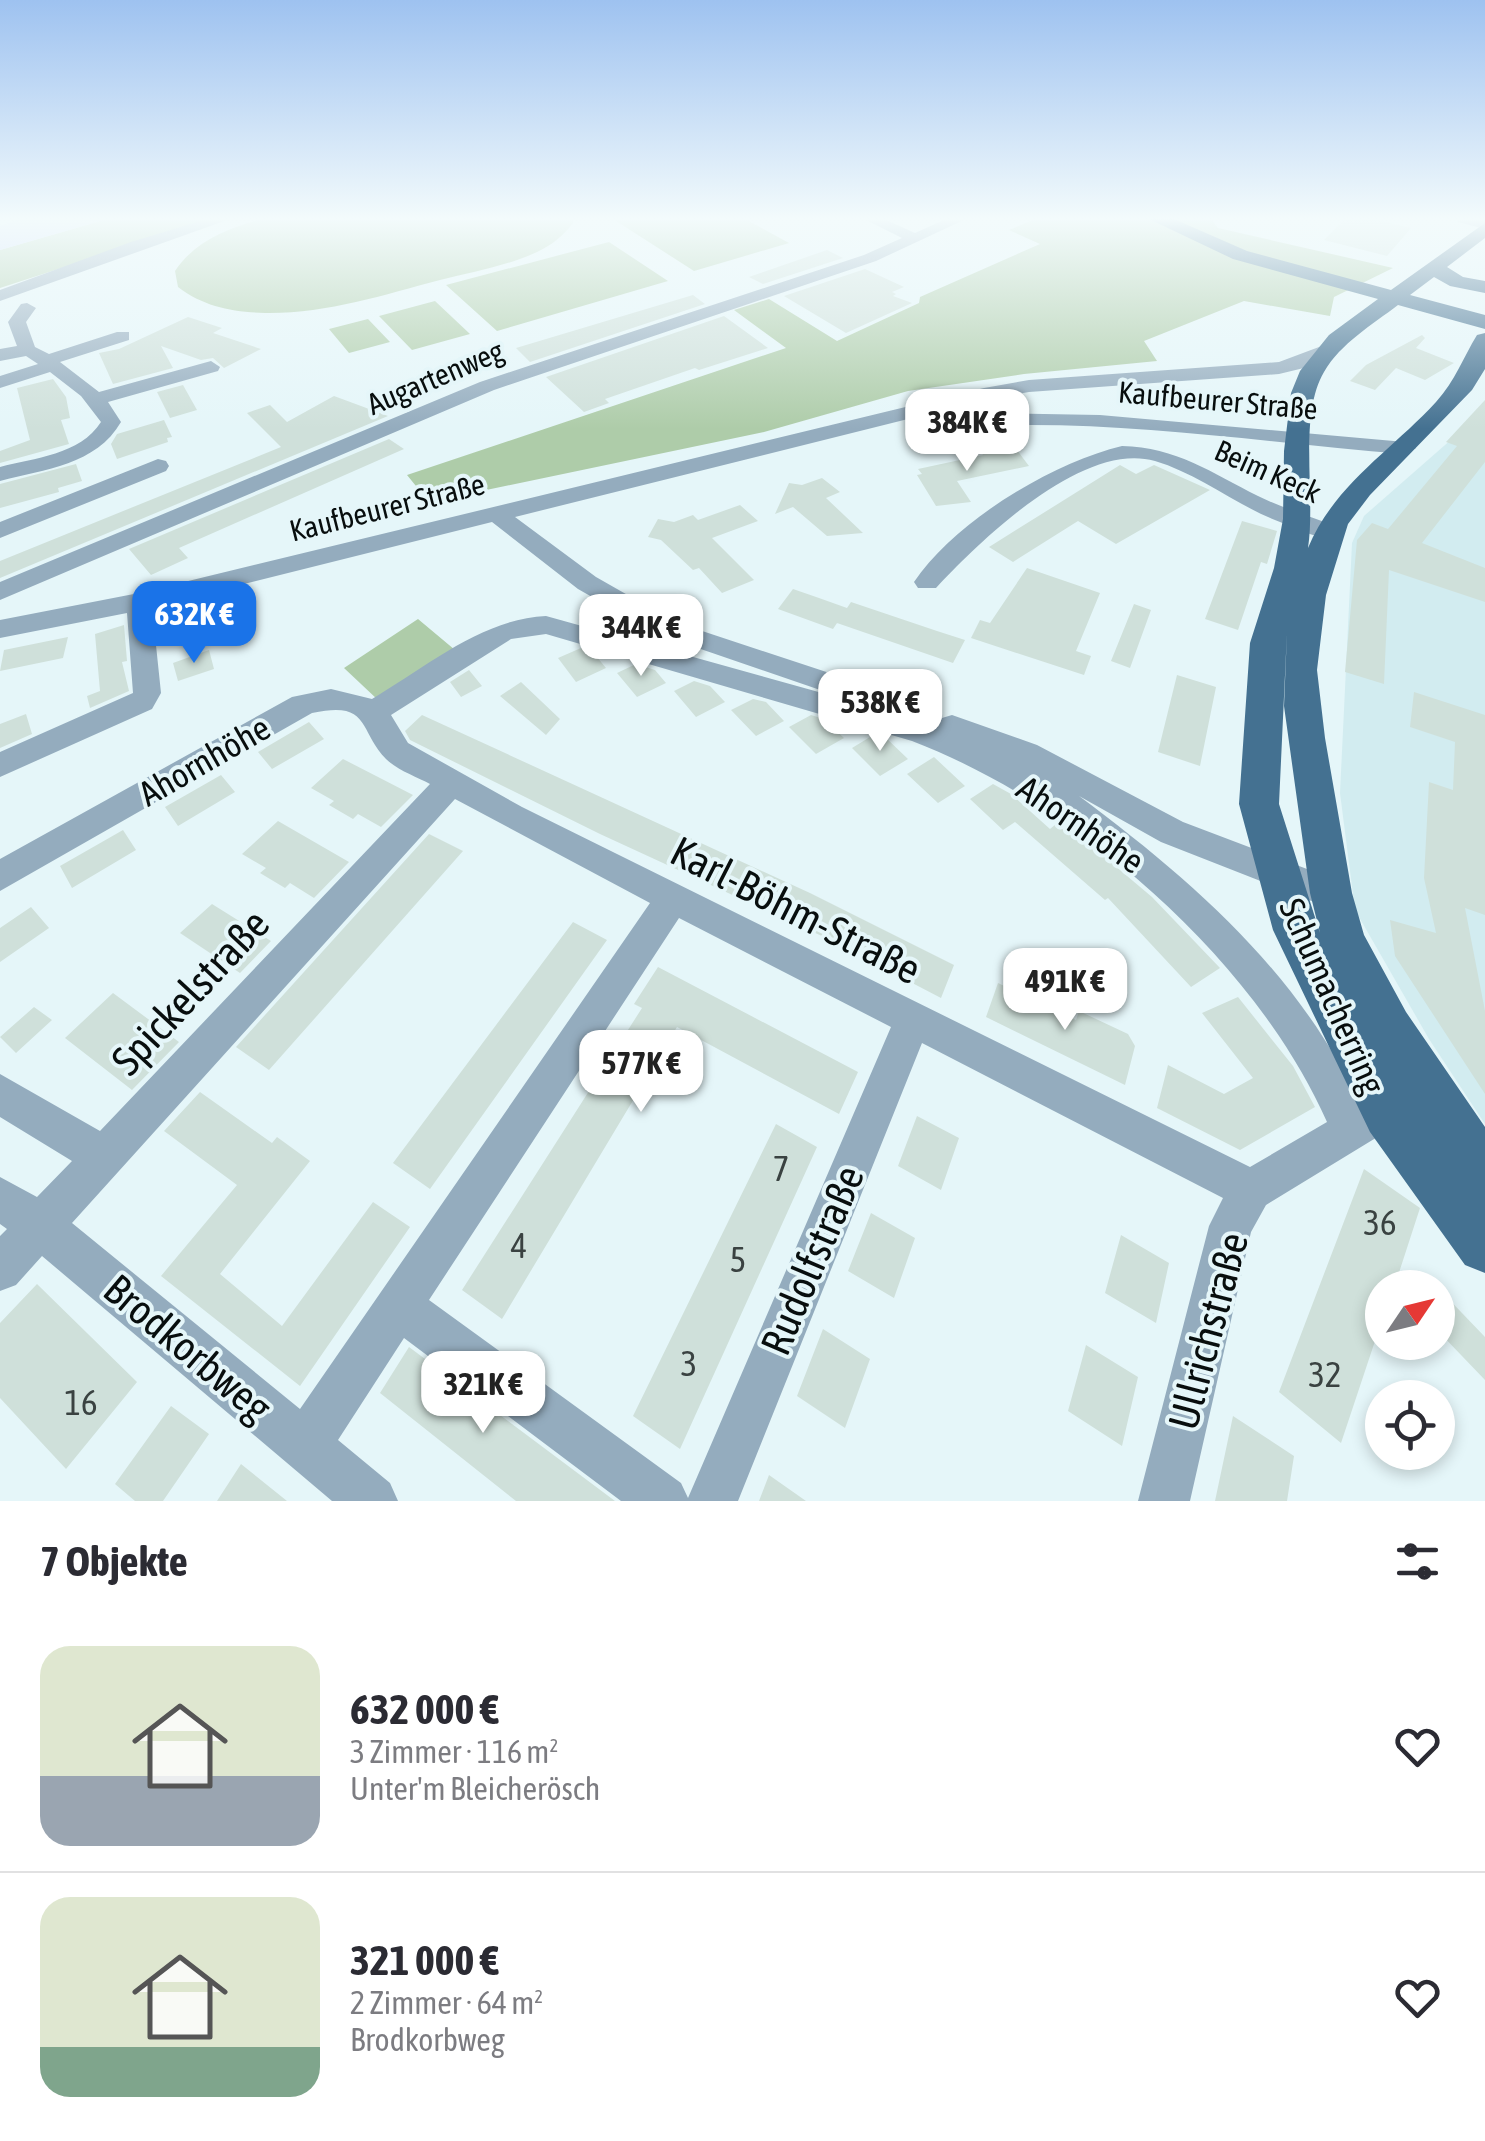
<!DOCTYPE html>
<html lang="de">
<head>
<meta charset="utf-8">
<style>
	body { margin:0; font-family:"Asap Condensed",sans-serif; background:#f2f2f3; color:#2b2b33; height:100vh; display:flex; flex-direction:column; font-size:38px; white-space:nowrap }
	* { box-sizing:border-box; margin:0 }
	p { font-size:32px; color:#7c7c81 }
	.icon { flex:none; width:55px; height:55px; fill:none; stroke:currentColor; stroke-width:2; stroke-linecap:round; stroke-linejoin:round }
	.map { position:relative; height:1501px; overflow:hidden }
	.side { display:flex; flex-direction:column; background:#fff; flex:1 }
	.side>* { flex:none }
	.needle { width:65px; rotate:55deg }
	.controls { position:absolute; left:1365px; top:1270px; display:grid; gap:20px }
	.controls a { display:grid; place-items:center; width:90px; height:90px; border-radius:50%; background:#fff; box-shadow:0 5px 15px #0003; font-size:50px }
	.price { position:absolute; translate:-50% -85px; padding:0 22px; border-radius:20px; background:#fff; color:#222; font-size:32px; line-height:65px; filter:drop-shadow(0 2px 5px #0008) }
	.price::after { content:''; position:absolute; left:50%; top:60px; width:30px; height:22px; margin-left:-15px; background:inherit; clip-path:polygon(0 0,100% 0,50% 100%) }
	.price.on { background:#1a73e8; color:#fff }
	ul { padding:0; list-style:none }
	li { display:flex; align-items:center; gap:30px; height:250px; padding:0 40px }
	li+li { border-top:2px solid #e1e1e2 }
	li span { display:grid; place-items:center; flex:none; width:280px; height:200px; border-radius:30px; color:#555 }
	li>.icon { margin-inline-start:auto }
	span .icon { width:120px; height:120px; fill:#fffc; stroke-width:1 }
	li b { font-size:42px }
	h2 { display:flex; justify-content:space-between; align-items:center; height:120px; padding:0 40px; font-size:42px }
	.map>svg:first-child { display:block }
	.built { fill:#d2ecf0 }
	.green { fill:#aecca9 }
	.water { fill:#cfd8fb }
	.building { fill:#cfe0da }
	.lines { fill:none; stroke-linecap:round; stroke-linejoin:round }
	.minor { fill:#94acbe; fill-rule:evenodd }
	.major { fill:#447191; fill-rule:evenodd }
	.labels { text-anchor:middle; dominant-baseline:central; stroke-width:8; stroke-linejoin:round; paint-order:stroke }
	.far-street-label { font-size:30px; fill:#080e0e; stroke:#e5f6f9 }
	.street-label { font-size:35px; fill:#080e0e; stroke:#e5f6f9 }
	.near-number-label { font-size:35px; fill:#3a4241 }
	.near-street-label { font-size:42px; fill:#080e0e; stroke:#e5f6f9 }
</style>
</head>
<body>
<div class="map">
<svg width="1485" height="1501" viewBox="0 0 1485 1501">
	<rect width="100%" height="100%" fill="#e5f6f9"/>
	<path class="built" d="M1485 410V1124L1429 1039 1355 910 1340 793 1352 543 1364 516Z"/>
	<path class="green" d="M107 219H212L0 288V250Z
		M261 219H573V223C563 236 552 245 537 252 507 266 472 272 440 280 383 295 325 314 265 313 233 312 204 307 178 287L175 271C195 241 227 229 261 219Z
		M613 219H745L789 243 694 271Z
		M1035 219H1211L1218 228 1393 268 1334 297 1330 316 1244 301 1144 341 1157 361 1024 374 908 391 764 432 429 502 407 475 786 348 734 310 769 299 837 341 919 303 920 297 1040 244 1009 230Z
		M609 242 668 281 497 331 446 285Z
		M435 301 470 334 412 350 379 316Z
		M368 319 390 342 349 353 329 329Z
		M418 619 455 650 378 700 344 668Z"/>
	<path class="water" d="M19 219H107L0 250V226Z"/>
	<path class="building" d="M1345 219H1373L1411 228 1387 256 1324 240Z
		M827 250 843 258 763 284 749 277Z
		M865 269 904 287 892 292 896 294 893 296 912 303 846 333 784 296Z
		M693 295 705 304 530 362 516 348Z
		M724 316 768 348 699 370 695 368 605 399 609 403 584 412 546 377Z
		M188 317 222 328 213 333 261 349 224 368 213 358 201 360 161 346 173 368 113 384 99 353 119 349Z
		M1422 335 1425 338 1416 348 1454 363 1425 380 1396 368 1375 390 1350 381 1366 365Z
		M53 379 66 397 70 418 61 420 69 444 0 463V451L30 440 17 388Z
		M183 385 197 410 170 418 157 392Z
		M334 396 388 416 0 578V561L281 447 247 413 270 405 287 422Z
		M1485 400V462L1422 543 1485 568V602L1389 570 1384 684 1345 672 1357 540 1372 523 1388 529 1457 446 1446 442Z
		M164 420 172 437 167 438 168 442 117 459 111 444 117 434Z
		M389 439 404 449 179 548 188 558 151 575 129 549Z
		M1014 446 1029 466 957 481 971 502 936 506 917 475 922 474 918 469 983 455 980 451Z
		M76 464 82 481 58 488 59 492 0 508V484Z
		M1120 465 1136 474 1154 465 1210 490 1116 544 1078 521 1013 562 989 547Z
		M822 478 840 492 826 498 863 533 827 536 793 507 775 514 789 483 802 485Z
		M740 505 758 521 712 538 754 580 722 593 699 568 693 570 661 540 648 537 658 519 674 522 693 515 698 520Z
		M1242 521 1277 531 1267 564 1261 562 1238 630 1205 619Z
		M1027 568 1100 593 1076 651 1091 656 1084 675 971 638 980 620 990 623Z
		M793 589 819 598 847 608 833 629 778 609Z
		M851 602 937 631 965 640 953 663 837 623Z
		M1134 604 1151 610 1130 668 1111 661Z
		M124 625 127 661 122 662 129 691 90 708 87 696 100 691 95 634Z
		M68 637 63 658 0 671 4 650Z
		M581 648 592 651 606 668 576 682 558 658Z
		M209 650 214 669 178 681 173 663Z
		M636 664 655 670 666 683 637 697 617 673Z
		M469 670 482 686 461 697 450 682Z
		M1177 675 1216 687 1200 766 1158 752Z
		M694 681 710 686 725 702 696 717 674 691Z
		M521 682 560 719 546 735 500 696Z
		M1414 692 1485 715V915L1465 908 1485 1011V1094L1395 956 1390 920 1436 933 1424 878 1429 782 1453 790 1455 742 1410 727Z
		M753 699 766 702 784 721 756 736 731 710Z
		M26 714 32 734 0 748V724Z
		M422 715 810 893 954 965 941 998 824 937 600 834 410 740 405 731Z
		M811 715 824 719 844 738 816 754 789 727Z
		M309 722 324 739 272 769 258 752Z
		M875 734 885 737 908 759 880 776 852 748Z
		M934 757 965 786 938 803 907 774Z
		M343 759 380 778 413 795 381 827 358 814 353 819 329 805 334 801 311 788Z
		M221 775 235 792 178 826 165 807Z
		M993 784 1011 794 1050 829 1057 823 1095 849 1152 897 1220 968 1191 987 1108 898 1105 900 1015 822 1003 830 970 799Z
		M278 821 349 862 314 898 290 883 285 888 260 873 266 868 242 854Z
		M123 830 136 850 72 888 60 866Z
		M429 834 463 851 269 1070 236 1047Z
		M212 904 271 941 240 973 180 933Z
		M31 907 49 928 0 962V928Z
		M573 922 607 940 430 1189 393 1163Z
		M658 967 858 1072 839 1114 677 1027 502 1319 462 1290 642 1008 634 1004Z
		M998 983 1076 1020 1079 1011 1128 1034 1135 1046 1125 1085 986 1017Z
		M113 993 179 1042 132 1090 65 1038Z
		M1238 997 1293 1066 1315 1107 1240 1150 1157 1108 1168 1065 1224 1094 1253 1078 1202 1013Z
		M34 1007 52 1020 16 1053 0 1037Z
		M200 1092 272 1143 277 1137 310 1161 220 1274 282 1326 373 1202 410 1227 300 1386 161 1276 237 1185 164 1131Z
		M917 1116 959 1138 941 1190 898 1166Z
		M776 1124 817 1147 680 1449 633 1416Z
		M1364 1169 1420 1208 1394 1288H1382V1320L1341 1443 1279 1392Z
		M871 1213 915 1238 894 1298 848 1271Z
		M1121 1235 1169 1263 1156 1323 1105 1293Z
		M37 1284 137 1382 66 1469 0 1398V1323Z
		M1438 1288 1485 1337V1380L1438 1331Z
		M823 1329 870 1359 845 1428 797 1396Z
		M1086 1345 1138 1377 1122 1446 1068 1411Z
		M409 1347 615 1501H516L380 1393Z
		M171 1406 209 1434 163 1501H135L115 1484Z
		M1233 1416 1294 1456 1287 1501H1215Z
		M241 1464 287 1501H217Z
		M769 1475 806 1501H759Z"/>
	<g class="lines">
		<path class="minor" d="M207 219H230L0 301V290L131 242Z
			M864 219H884L915 233 946 219H966L876 261 494 390 0 600V582L480 382 864 255 902 238Z
			M1456 219 1485 220V229L1458 222Z
			M27 303 36 308 26 322 35 347 49 354 117 332H129V340L60 362 99 392 211 361 220 367 218 371 108 402 121 422C96 465 45 469 0 481V467C34 458 80 455 101 422L81 396 50 372 0 388V376L38 364 26 356 0 361V349L17 346 8 322 21 304Z
			M1327 344 1336 350 1334 354 1308 367 1279 374 1029 392 984 400 515 517 596 577 675 622 881 690 885 697 881 704 872 707 938 727 942 718 952 715 1037 745 1183 822 1344 883 1349 894 1344 905 1332 909 1161 842 1079 796C1193 881 1299 973 1360 1104L1365 1102 1379 1108 1385 1122 1379 1136 1266 1205 1251 1232 1190 1501H1138L1209 1226 1223 1198 922 1043 738 1501H621L404 1338 338 1440 390 1483 398 1501H332L42 1256 16 1285 0 1291V1236L7 1229 0 1224V1177L37 1197 72 1161 0 1117V1074L100 1131 430 784C417 777 397 770 386 759 358 730 371 700 312 713L0 891V859L292 697 331 689 372 699C426 667 482 619 546 616L858 703 657 634 578 589 492 522 152 607 161 693 152 709 0 777V752L133 693 127 613 0 638V620L139 593 984 388 1029 380 1279 362ZM546 634 912 741C1077 804 1255 959 1327 1122L1250 1167 522 807 408 743 391 715 511 639ZM455 799 650 903 300 1409 72 1223ZM679 918 891 1027 688 1498 681 1483 429 1300Z
			M979 413 1100 415 1405 442 1416 448 1405 454C1281 444 1155 425 1030 425 1007 426 922 435 910 423L920 417Z
			M1122 446C1176 447 1212 473 1258 496 1284 509 1312 517 1338 527L1342 532 1338 537C1320 542 1297 528 1280 522 1237 506 1199 474 1155 461 1083 440 981 540 936 588H918L914 582C955 521 1052 463 1122 446Z
			M158 459 166 461 169 466 166 471 0 538V522Z"/>
		<path class="major" d="M1149 219H1174L1247 251 1391 290 1485 223V238L1447 267 1463 277 1485 281V293L1450 286 1434 277 1410 295 1485 315V329L1398 305C1372 325 1341 343 1324 372 1298 416 1316 496 1308 548 1334 485 1392 450 1436 402 1455 381 1463 358 1477 335L1485 333V369L1472 390 1370 495 1348 524 1326 595 1317 670 1325 738 1352 893 1364 935 1406 1012 1485 1127V1273L1465 1265 1370 1132 1273 930 1239 804 1250 643 1274 568 1283 519 1284 451 1291 393 1300 371 1329 335 1378 299 1233 259ZM1287 632 1284 706 1310 893 1320 933 1279 804Z"/>
	</g>
	<linearGradient id="sky" x2="0" y2="1"><stop stop-color="#9ec2f0"/><stop offset="0.51" stop-color="#f3fbfc"/><stop offset="1" stop-color="#f3fbfc" stop-opacity="0"/></linearGradient>
	<rect width="1485" height="429" fill="url(#sky)"/>
	<g class="labels">
		<g class="far-street-label">
			<text transform="translate(435 377) rotate(-23)">Augartenweg</text>
			<text transform="translate(1218 400) rotate(5)">Kaufbeurer Straße</text>
			<text transform="translate(1268 471) rotate(24)">Beim Keck</text>
			<text transform="translate(387 507) rotate(-14)">Kaufbeurer Straße</text>
		</g>
		<g class="street-label">
			<text transform="translate(204 760) rotate(-30)">Ahornhöhe</text>
			<text transform="translate(1081 824) rotate(34)">Ahornhöhe</text>
			<text transform="translate(1333 996) rotate(66)">Schumacherring</text>
		</g>
		<g class="near-number-label">
			<text x="781" y="1168">7</text>
			<text x="1380" y="1222">36</text>
			<text x="519" y="1245">4</text>
			<text x="738" y="1259">5</text>
			<text x="689" y="1363">3</text>
			<text x="1325" y="1374">32</text>
			<text x="81" y="1402">16</text>
		</g>
		<g class="near-street-label">
			<text transform="translate(796 910) rotate(27)">Karl-Böhm-Straße</text>
			<text transform="translate(190 992) rotate(-47)">Spickelstraße</text>
			<text transform="translate(812 1260) rotate(-67)">Rudolfstraße</text>
			<text transform="translate(1208 1331) rotate(-75)">Ullrichstraße</text>
			<text transform="translate(188 1348) rotate(40)">Brodkorbweg</text>
		</g>
	</g>
</svg>
<div class="controls">
<a><svg class="needle" viewBox="-14 -14 28 28"><path d="M0-13l5 13h-10z" fill="#e53935"/><path d="M0 13l5-13h-10z" fill="#7c7c81"/></svg></a>
<a><svg class="icon" aria-label="locate" viewBox="0 0 24 24"><circle cx="12" cy="12" r="6"/><path d="M12 2v4M12 18v4M2 12h4M18 12h4"/></svg></a>
</div>
<b class="price" style="left:967px;top:474px">384K €</b>
<b class="price on" style="left:194px;top:666px">632K €</b>
<b class="price" style="left:641px;top:679px">344K €</b>
<b class="price" style="left:880px;top:754px">538K €</b>
<b class="price" style="left:1065px;top:1033px">491K €</b>
<b class="price" style="left:641px;top:1115px">577K €</b>
<b class="price" style="left:483px;top:1436px">321K €</b>
</div>
<section class="side">
<h2>7 Objekte<svg class="icon" aria-label="filters" viewBox="0 0 24 24"><path d="M4 7h16M4 17h16"/><circle cx="9" cy="7" r="2"/><circle cx="15" cy="17" r="2"/></svg></h2>
<ul>
<li><span style="background:linear-gradient(#dfe7d0 65%,#9aa5b1 0)"><svg class="icon" aria-label="home" viewBox="0 0 24 24"><path d="M3 11l9-7 9 7M6 9v11h12V9"/></svg></span><div><b>632 000 €</b><p>3 Zimmer · 116 m²</p><p>Unter'm Bleicherösch</p></div><svg class="icon" aria-label="heart" viewBox="0 0 24 24"><path d="M12 20l-8-8c-3-5 5-10 8-4 3-6 11-1 8 4z"/></svg></li>
<li><span style="background:linear-gradient(#dfe7d0 75%,#7fa58c 0)"><svg class="icon" aria-label="home" viewBox="0 0 24 24"><path d="M3 11l9-7 9 7M6 9v11h12V9"/></svg></span><div><b>321 000 €</b><p>2 Zimmer · 64 m²</p><p>Brodkorbweg</p></div><svg class="icon" aria-label="heart" viewBox="0 0 24 24"><path d="M12 20l-8-8c-3-5 5-10 8-4 3-6 11-1 8 4z"/></svg></li>
</ul>
</section>
</body>
</html>
